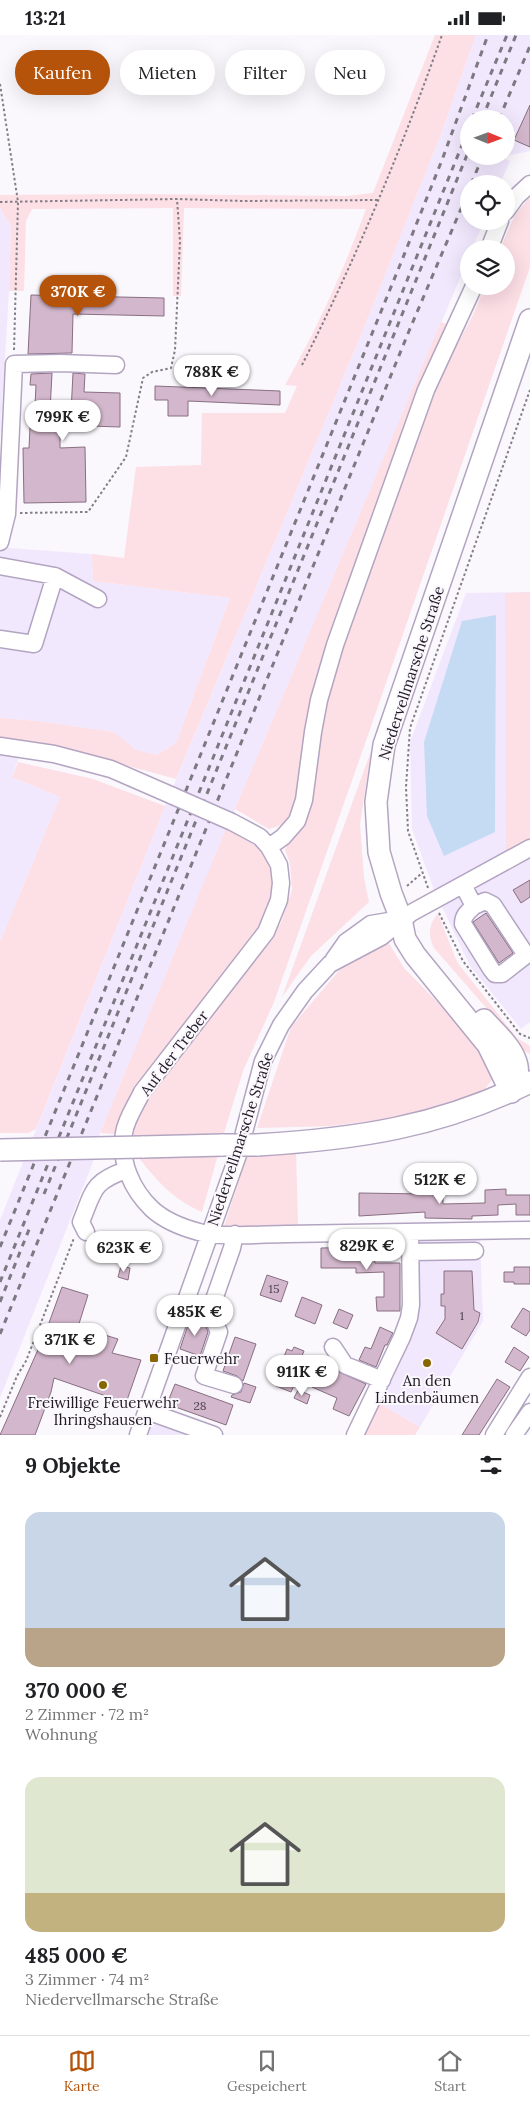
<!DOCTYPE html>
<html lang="de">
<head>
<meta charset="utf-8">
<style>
	body { margin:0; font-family:Lora,serif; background:#f2f2f2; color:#202124; height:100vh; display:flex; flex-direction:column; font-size:19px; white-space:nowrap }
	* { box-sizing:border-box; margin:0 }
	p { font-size:16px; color:#757577 }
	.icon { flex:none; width:28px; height:28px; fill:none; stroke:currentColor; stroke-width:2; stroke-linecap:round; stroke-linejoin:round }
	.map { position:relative; height:1400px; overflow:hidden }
	.sheet { display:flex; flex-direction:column; background:#fff; flex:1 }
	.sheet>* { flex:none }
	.top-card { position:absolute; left:15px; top:15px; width:500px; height:45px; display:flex; gap:10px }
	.needle { width:32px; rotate:91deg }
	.controls { position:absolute; left:460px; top:75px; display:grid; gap:10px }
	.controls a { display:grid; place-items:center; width:55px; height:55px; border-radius:50%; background:#fff; box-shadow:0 5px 20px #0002; font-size:25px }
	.price { position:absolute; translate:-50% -42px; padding:0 11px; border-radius:18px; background:#fff; color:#222; font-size:16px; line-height:32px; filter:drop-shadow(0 1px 2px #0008) }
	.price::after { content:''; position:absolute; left:50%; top:30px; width:15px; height:11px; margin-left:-8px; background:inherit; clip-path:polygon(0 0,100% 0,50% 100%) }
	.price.active { background:#b45309; color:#fff }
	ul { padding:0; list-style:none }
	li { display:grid; align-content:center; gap:10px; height:265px; padding:0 25px }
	li span { display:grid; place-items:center; height:155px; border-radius:15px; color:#555 }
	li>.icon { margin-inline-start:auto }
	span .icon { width:90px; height:90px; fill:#fffc; stroke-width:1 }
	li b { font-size:21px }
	h2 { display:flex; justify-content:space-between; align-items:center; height:60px; padding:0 25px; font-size:21px }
	.pill { padding:0 18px; border-radius:22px; background:#fff; box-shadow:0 5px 20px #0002; font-size:18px; line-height:45px }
	.pill.active { background:#b45309; color:#fff }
	.status { display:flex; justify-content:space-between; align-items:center; height:35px; padding:0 25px; background:#fff; direction:ltr }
	.status svg { height:14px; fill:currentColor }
	.tabs { display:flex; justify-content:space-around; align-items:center; height:70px; border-top:1px solid #e0e0e0; background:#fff; font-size:14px; color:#757577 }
	.tabs a { display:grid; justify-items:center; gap:2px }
	.tabs .active { color:#b45309 }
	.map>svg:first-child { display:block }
	.built { fill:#f2e8fe }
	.green { fill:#fddfe6 }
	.water { fill:#c5dbf3 }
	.building { fill:#d3b7cc; stroke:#886f82 }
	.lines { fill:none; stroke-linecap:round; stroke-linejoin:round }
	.minor-casing { stroke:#b3a5c1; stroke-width:19 }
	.major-casing { stroke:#b3a5c1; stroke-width:24 }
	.path { stroke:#837e87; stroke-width:2; stroke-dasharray:2.5 2.5; stroke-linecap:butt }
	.minor { stroke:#fff; stroke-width:16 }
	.major { stroke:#fff; stroke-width:21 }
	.rail { stroke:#7d7982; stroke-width:3; stroke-dasharray:6 6; stroke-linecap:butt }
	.minor-bridge-casing { stroke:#b3a5c1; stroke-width:19; stroke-linecap:butt }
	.major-bridge-casing { stroke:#b3a5c1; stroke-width:24; stroke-linecap:butt }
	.minor-bridge { stroke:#fff; stroke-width:16 }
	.major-bridge { stroke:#fff; stroke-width:21 }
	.poi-dot { fill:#876500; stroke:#faf7fd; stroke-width:2 }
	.labels { text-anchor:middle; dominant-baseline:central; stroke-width:4; stroke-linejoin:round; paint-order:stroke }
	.number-label { font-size:12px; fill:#4c404e }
	.street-label { font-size:15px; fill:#1f1924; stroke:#faf7fd }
	.poi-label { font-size:15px; fill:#1f1924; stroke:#faf7fd }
</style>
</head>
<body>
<div class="status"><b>13:21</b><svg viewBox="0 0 49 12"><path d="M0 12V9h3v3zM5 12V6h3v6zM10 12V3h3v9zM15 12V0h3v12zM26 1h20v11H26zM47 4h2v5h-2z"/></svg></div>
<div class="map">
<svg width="530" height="1400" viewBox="0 0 530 1400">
	<rect width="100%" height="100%" fill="#faf7fd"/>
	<path class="built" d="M476 0H530V116L506 121V84H469V121H506L504 124 510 126 500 149H469V186H484L472 214H469V222L235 774 100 1098 93 1127 0 1363V1185L165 771 363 295 441 99Z
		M0 173 11 191 9 256 0 406Z
		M0 493 11 496 9 513 92 519 93 546 230 563 176 708 157 720 136 716 114 697 38 686 0 683Z
		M530 557V987L521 994 470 931 434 855 412 794 410 707 466 558Z
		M0 703 24 707 12 742 60 762 0 907Z
		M480 1203 483 1286 420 1392 379 1368 415 1288 417 1205Z
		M162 1385 206 1400H145L147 1394Z"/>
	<path class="green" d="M435 0H476L441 99 363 295 176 744 54 711 0 703V683L38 686 114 697 136 715 157 720 176 708 230 563 93 546 92 519 124 523 136 432 201 430 202 378H285L297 351 285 350C317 294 344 235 366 174L184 173 181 261H173V173L32 174 26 186 24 256H9L11 191 0 173V160L136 159 347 161 373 158Z
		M530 162V232L368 700 274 967 243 1036 224 1098 129 1103 140 1072 257 924 281 888 292 855 290 828 285 815 291 798 304 786 314 759 322 688 330 646 431 358 473 280 485 251H506V214H500L515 180Z
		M441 287 450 291 430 333 324 619C316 645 307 671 304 698 301 720 304 758 293 778 287 788 280 791 269 794L235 774Z
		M530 557V813L506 826 505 558Z
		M371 716 360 789 364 843 369 867 311 921 282 962Z
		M18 727 93 744 165 771 36 1094 28 1098H0V907L60 762 12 742Z
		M226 794 260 813 273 836V859L260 891 133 1053 114 1099 100 1098Z
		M438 879 457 927 517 1003 530 1011V1019L520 1014 495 983 434 913C428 902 428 889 438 879Z
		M388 907 404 933 475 1005 494 1042 482 1058 418 1080 331 1091 257 1093 291 992 342 932Z
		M296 1115 298 1191H224L249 1116Z
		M219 1116 202 1177C172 1164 156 1145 136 1119Z
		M379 1368 420 1392 415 1400H364Z"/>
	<path class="water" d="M496 580 495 797 444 821 427 781 424 707 462 586Z"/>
	<path class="building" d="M530 70V112L514 105Z
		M31 260 164 263V281L73 279 72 318 28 319Z
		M52 338 50 376 71 377 73 338 85 339 84 357 120 358V392L60 390V413L85 412 86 467 24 468 23 413H29L30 392H34L36 350H30L31 339Z
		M155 351 280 356V370L188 366V381H168V365H155Z
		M530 845V862L521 868 513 855Z
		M486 878 513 918 499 928 473 887Z
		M443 1154V1169L485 1168V1155L506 1154V1160H530V1180H516V1169L498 1170V1180L472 1181V1184L425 1183V1177L359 1181V1158L425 1159V1155Z
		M374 1212 375 1228H400V1276H377L376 1262H384V1237L356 1238V1233H321V1213Z
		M121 1231 130 1233 128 1245 118 1242Z
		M514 1232H530V1249H514V1247H504V1237H514Z
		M444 1236H472L474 1275 480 1278 478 1287 462 1314 436 1298 445 1284V1271H441V1259H444Z
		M267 1240 288 1247 281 1267 260 1260Z
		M62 1252 88 1260 78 1292 118 1304 112 1318 141 1325 126 1368 54 1343 51 1357 35 1400H0L45 1299Z
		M302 1262 322 1270 315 1289 295 1281Z
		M523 1273 530 1277V1295L526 1301 511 1292Z
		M339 1274 353 1280 347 1294 333 1288Z
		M191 1281 203 1285 208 1297 200 1321 180 1314Z
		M380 1292 393 1298 387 1310H385L376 1332 359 1325 365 1312 371 1314Z
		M235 1302 256 1309 243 1346 237 1341 223 1336Z
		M294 1312 304 1316 297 1333 301 1335 291 1357 276 1351 282 1338 278 1337 287 1314 292 1316Z
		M514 1312 529 1322 520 1336 505 1327Z
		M321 1329 366 1349 349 1381 333 1374 337 1363 312 1352Z
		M497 1344 510 1352 479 1400H462Z
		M244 1348 256 1352 250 1368 231 1362 232 1360 241 1357Z
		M175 1349 233 1370 226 1390 167 1369Z
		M298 1355 310 1360 307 1369 294 1363Z"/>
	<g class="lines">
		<defs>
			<path id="minor" d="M506 176 516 162 530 149
				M489 214 500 186
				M0 507 7 479 14 329 60 328 116 330
				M0 531 55 541 98 564
				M0 604 34 609 55 541
				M0 711 54 719 111 734 173 761
				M232 787 260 802 269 812 279 830 281 848 279 865 266 897 142 1057C136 1070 126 1084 124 1098 119 1126 132 1155 152 1174 164 1185 184 1193 199 1197 218 1203 265 1199 287 1199 368 1198 449 1197 530 1195
				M269 812 283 802 297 786 304 765 313 697 319 665 335 610 426 355 474 251
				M463 850 474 871C468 877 463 880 463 889L491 934 495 939H502L525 921 524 917 493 870 485 866 474 871
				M334 924 346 907 371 889 401 884
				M86 1197 81 1187C94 1155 92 1147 126 1135
				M410 1217 475 1216
				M333 1312 345 1330 382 1345
				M234 1350 204 1341 219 1297 210 1276 232 1213 235 1199
				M147 1376 214 1400
				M138 1400 238 1120 263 1026 281 990 305 956 330 929 381 902 411 878 530 813
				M355 1400 402 1302 409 1283 411 1270 410 1197
				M494 1400 530 1342
				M514 1400 530 1377"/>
			<path id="major" d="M484 985C503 1007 530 1026 511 1057
				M511 1057 488 1010 415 920 405 904 401 884 391 858 379 817 376 767 384 710 530 285
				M257 1110C357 1104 439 1092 530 1047
				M142 1112 223 1110"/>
		</defs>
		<use href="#minor" class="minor-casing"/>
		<use href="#major" class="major-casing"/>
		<path class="path" d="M0 49 18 167 14 316
			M0 167 177 164 244 166 378 165
			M302 330C356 224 402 113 442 0
			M20 478 88 477 126 422 143 343 152 337 171 333 175 315 180 206 177 164
			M407 851 422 838
			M428 853 408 796 406 752 410 693 530 355
			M439 878 463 926 520 999 530 1003
			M0 1382 17 1341 26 1326 74 1203"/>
		<use href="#minor" class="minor"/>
		<use href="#major" class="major"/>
		<path class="rail" d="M472 84 507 0
			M482 84 516 0
			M499 84 530 11
			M471 149 483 121
			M44 1159 469 115
			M0 1212 402 225 442 125 488 0
			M0 1247 469 93
			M0 1267 30 1192
			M0 1299 409 296 469 155"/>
		<defs>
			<path id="minor-bridge" d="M173 761 232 787"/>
			<path id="major-bridge" d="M223 1110H257
				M0 1115 142 1112"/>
		</defs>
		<use href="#minor-bridge" class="minor-bridge-casing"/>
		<use href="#major-bridge" class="major-bridge-casing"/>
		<use href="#minor-bridge" class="minor-bridge"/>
		<use href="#major-bridge" class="major-bridge"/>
	</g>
	<g class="poi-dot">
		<rect x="149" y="1318" width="10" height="10" rx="2.5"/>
		<circle cx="427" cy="1328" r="5"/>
		<circle cx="103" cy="1350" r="5"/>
	</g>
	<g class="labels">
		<g class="number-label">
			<text x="274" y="1253">15</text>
			<text x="462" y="1280">1</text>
			<text x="200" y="1370">28</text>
		</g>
		<g class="street-label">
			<text transform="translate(411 638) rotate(-72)">Niedervellmarsche Straße</text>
			<text transform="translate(174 1018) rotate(-53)">Auf der Treber</text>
			<text transform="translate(240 1104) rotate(-72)">Niedervellmarsche Straße</text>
		</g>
		<g class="poi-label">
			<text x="164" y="1323" text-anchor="start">Feuerwehr</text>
			<text x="427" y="1345">An den<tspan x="427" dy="17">Lindenbäumen</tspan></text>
			<text x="103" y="1367">Freiwillige Feuerwehr<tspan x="103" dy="17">Ihringshausen</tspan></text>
		</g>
	</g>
</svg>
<div class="controls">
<a><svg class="needle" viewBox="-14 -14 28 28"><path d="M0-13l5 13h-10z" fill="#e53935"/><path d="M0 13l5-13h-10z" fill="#757577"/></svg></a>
<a><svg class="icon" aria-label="locate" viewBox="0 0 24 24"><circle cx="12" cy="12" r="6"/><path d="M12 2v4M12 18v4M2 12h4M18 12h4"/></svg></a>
<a><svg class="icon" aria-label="layers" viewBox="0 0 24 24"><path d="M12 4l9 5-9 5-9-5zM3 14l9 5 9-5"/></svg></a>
</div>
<b class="price active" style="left:78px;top:282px">370K €</b>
<b class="price" style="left:212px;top:362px">788K €</b>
<b class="price" style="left:63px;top:407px">799K €</b>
<b class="price" style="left:440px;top:1170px">512K €</b>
<b class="price" style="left:367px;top:1236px">829K €</b>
<b class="price" style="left:124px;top:1238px">623K €</b>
<b class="price" style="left:195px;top:1302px">485K €</b>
<b class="price" style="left:70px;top:1330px">371K €</b>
<b class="price" style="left:302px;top:1362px">911K €</b>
<div class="top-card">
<a class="pill active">Kaufen</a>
<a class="pill">Mieten</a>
<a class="pill">Filter</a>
<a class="pill">Neu</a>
</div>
</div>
<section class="sheet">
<h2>9 Objekte<svg class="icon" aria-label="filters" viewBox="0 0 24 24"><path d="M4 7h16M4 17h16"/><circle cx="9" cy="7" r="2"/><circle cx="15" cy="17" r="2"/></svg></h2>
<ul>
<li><span style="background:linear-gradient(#c9d6e8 75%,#b9a48a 0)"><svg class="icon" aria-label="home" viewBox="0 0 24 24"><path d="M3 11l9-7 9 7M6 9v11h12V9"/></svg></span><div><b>370 000 €</b><p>2 Zimmer · 72 m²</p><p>Wohnung</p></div></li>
<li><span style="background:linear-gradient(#dfe7d0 75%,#c2b280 0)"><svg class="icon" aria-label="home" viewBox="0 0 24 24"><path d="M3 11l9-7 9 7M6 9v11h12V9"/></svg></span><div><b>485 000 €</b><p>3 Zimmer · 74 m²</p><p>Niedervellmarsche Straße</p></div></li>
</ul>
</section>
<nav class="tabs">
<a class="active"><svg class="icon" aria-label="map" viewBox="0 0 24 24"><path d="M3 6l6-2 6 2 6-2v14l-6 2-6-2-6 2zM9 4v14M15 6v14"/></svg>Karte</a>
<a><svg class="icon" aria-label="saved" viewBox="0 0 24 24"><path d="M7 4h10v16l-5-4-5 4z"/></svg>Gespeichert</a>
<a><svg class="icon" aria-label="home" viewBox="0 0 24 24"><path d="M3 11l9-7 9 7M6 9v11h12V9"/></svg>Start</a>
</nav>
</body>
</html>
